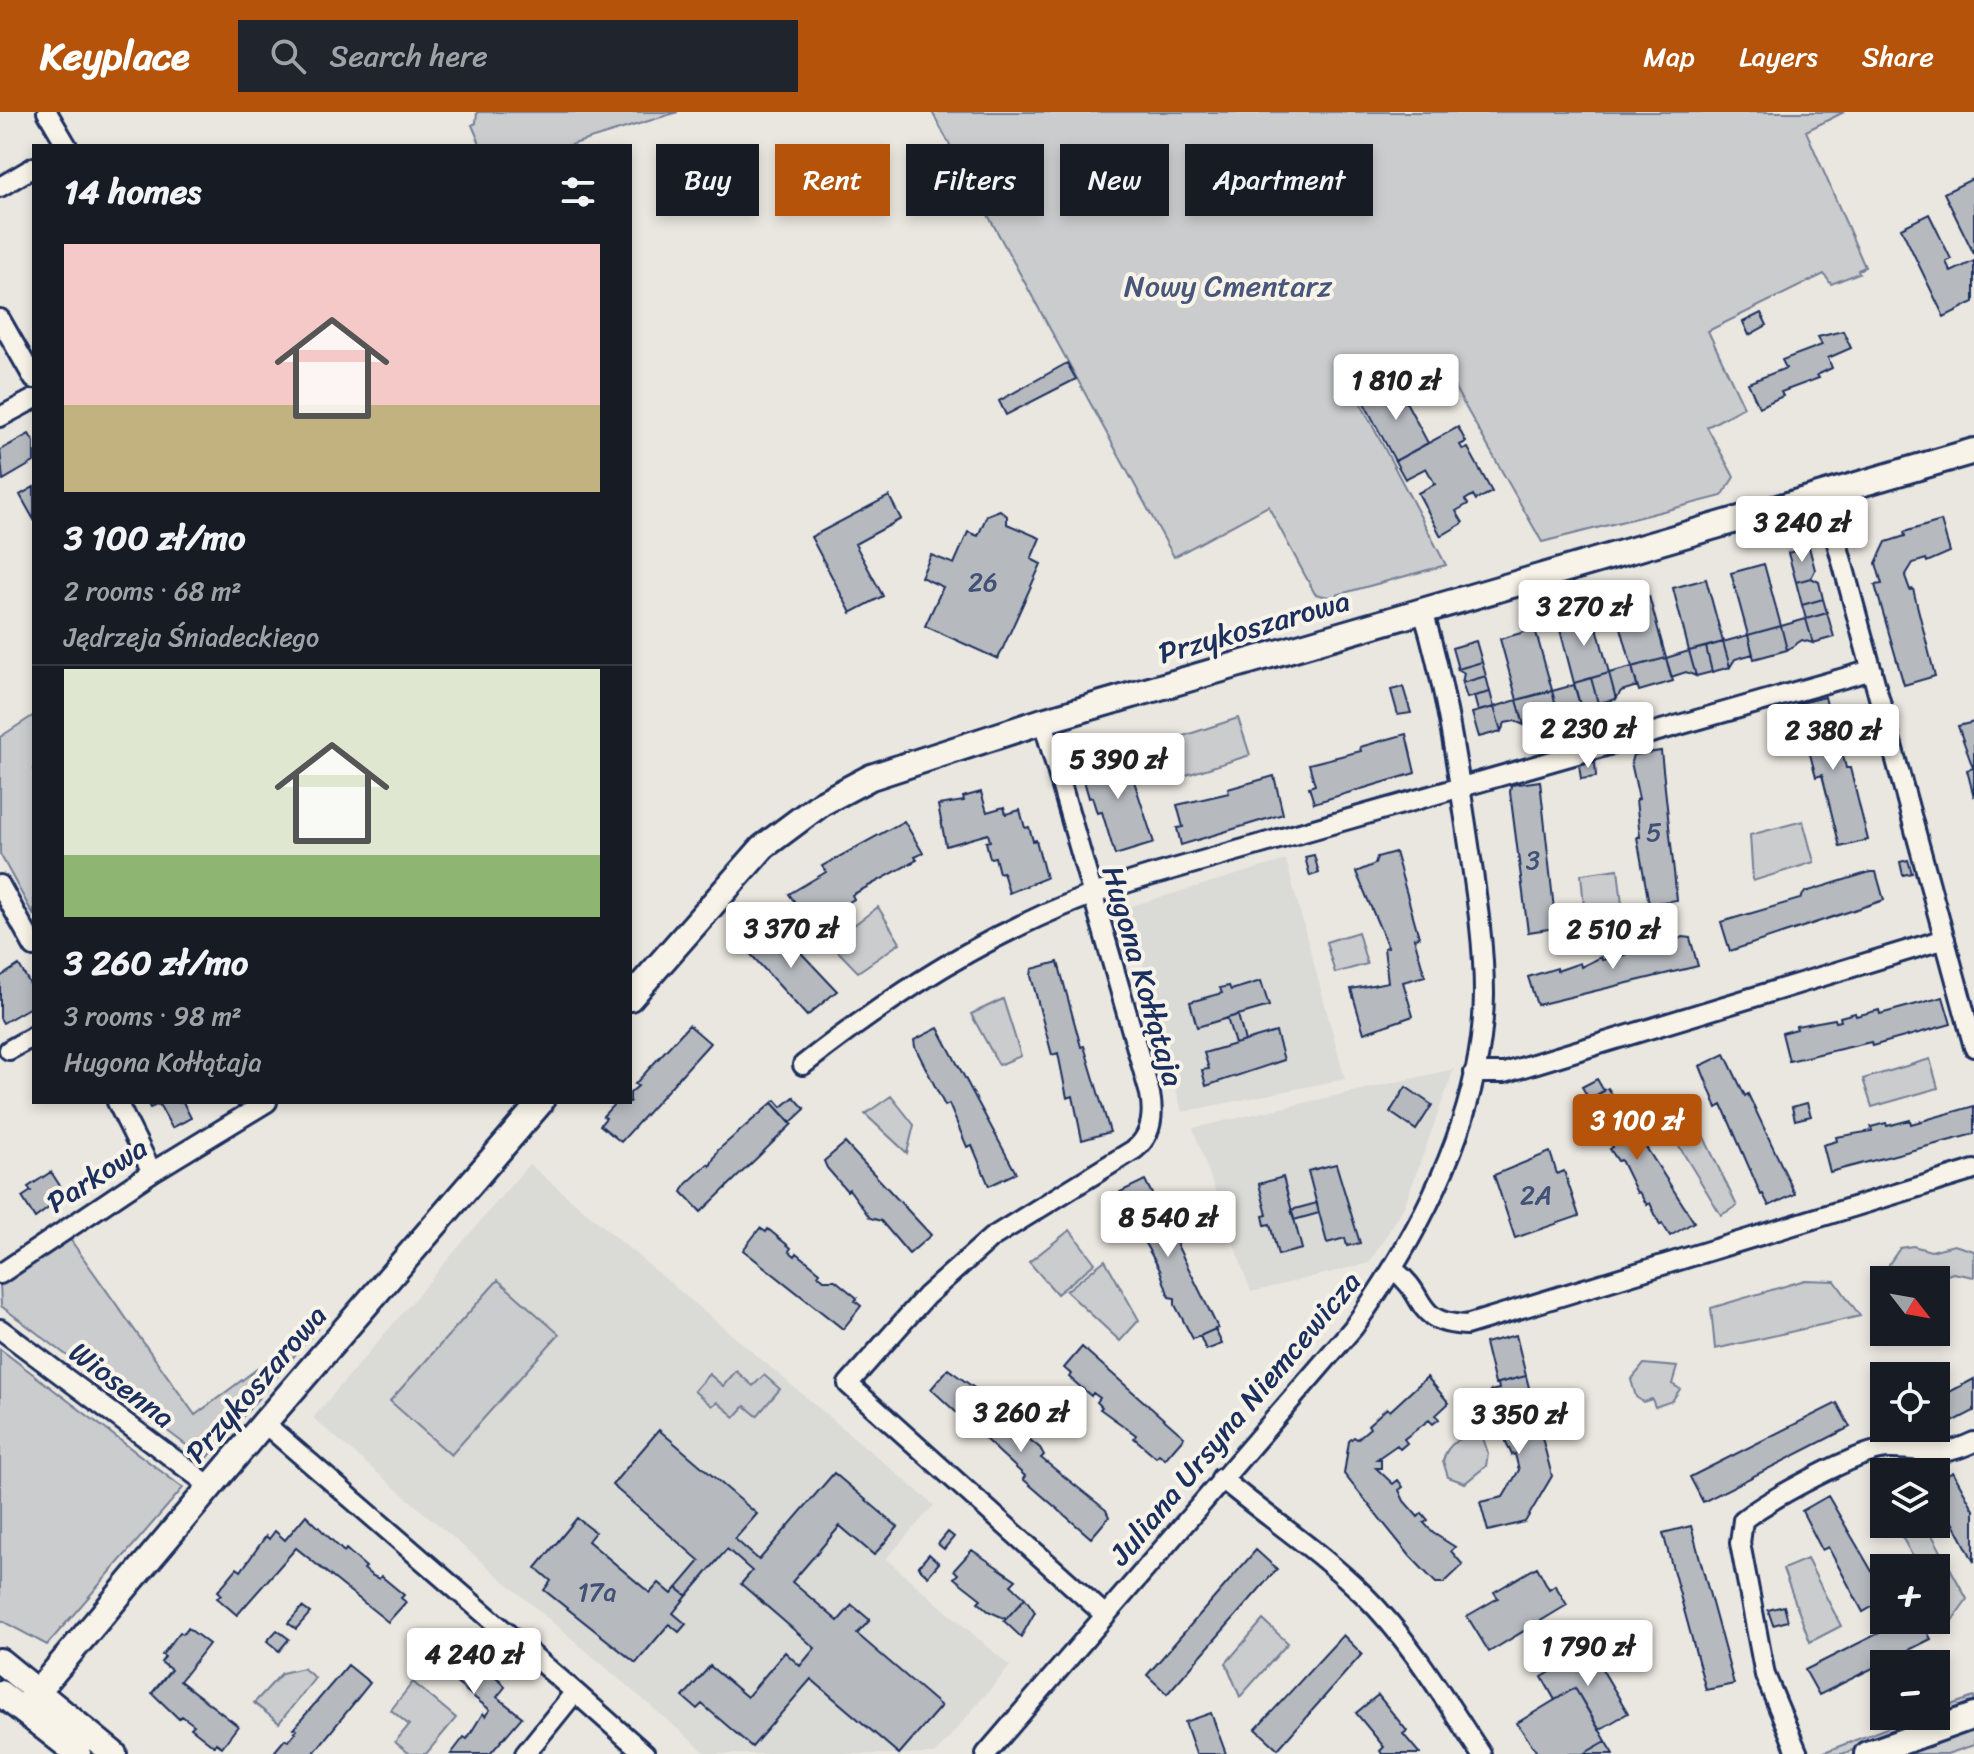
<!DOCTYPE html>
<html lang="en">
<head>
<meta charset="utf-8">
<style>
	body { margin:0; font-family:Sriracha,sans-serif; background:#20242c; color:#f1f3f6; height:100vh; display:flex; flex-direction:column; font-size:30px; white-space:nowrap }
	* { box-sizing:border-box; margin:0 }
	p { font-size:26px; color:#9ea1a6 }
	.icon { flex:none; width:44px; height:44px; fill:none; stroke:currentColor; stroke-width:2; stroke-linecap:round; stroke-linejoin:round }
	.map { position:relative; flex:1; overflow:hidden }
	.sheet { position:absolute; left:32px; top:32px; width:600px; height:960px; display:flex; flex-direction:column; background:#171b24; border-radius:0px; box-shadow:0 4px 12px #0003 }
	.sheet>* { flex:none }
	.guide { position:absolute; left:656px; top:32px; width:760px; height:72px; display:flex; gap:16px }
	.needle { width:52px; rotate:121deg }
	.fabs { position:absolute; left:1870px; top:1154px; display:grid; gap:16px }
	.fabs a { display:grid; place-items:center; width:80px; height:80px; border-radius:0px; background:#171b24; box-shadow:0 4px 12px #0003; font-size:40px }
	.price { position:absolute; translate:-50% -68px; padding:0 18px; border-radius:8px; background:#fff; color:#222; font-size:26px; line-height:52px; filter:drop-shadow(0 2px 4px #0008) }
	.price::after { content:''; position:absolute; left:50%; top:48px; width:24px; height:18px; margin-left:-12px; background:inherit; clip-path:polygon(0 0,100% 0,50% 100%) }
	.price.current { background:#b45309; color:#fff }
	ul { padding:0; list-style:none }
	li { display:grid; align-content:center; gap:16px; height:424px; padding:0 32px }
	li+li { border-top:2px solid #363941 }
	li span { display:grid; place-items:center; height:248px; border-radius:0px; color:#555 }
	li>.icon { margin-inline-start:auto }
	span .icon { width:144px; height:144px; fill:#fffc; stroke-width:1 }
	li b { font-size:34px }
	h2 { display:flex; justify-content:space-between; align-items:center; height:96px; padding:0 32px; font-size:34px }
	.pill { padding:0 28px; border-radius:0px; background:#171b24; box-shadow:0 4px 12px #0003; font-size:28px; line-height:72px }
	.pill.current { background:#b45309; color:#fff }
	header { display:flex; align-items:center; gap:48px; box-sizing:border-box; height:112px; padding:0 40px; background:#b45309; color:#fff }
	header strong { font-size:38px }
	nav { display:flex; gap:44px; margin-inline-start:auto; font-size:28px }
	.search { width:560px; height:72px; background:#20242c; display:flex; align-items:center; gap:20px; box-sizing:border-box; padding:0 28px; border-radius:0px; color:#9ea1a6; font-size:30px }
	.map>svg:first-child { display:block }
	.built { fill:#dadad6 }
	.green { fill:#cbcccd; stroke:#737e96; stroke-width:2 }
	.building { fill:#b6babf; stroke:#1b2f5e; stroke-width:2 }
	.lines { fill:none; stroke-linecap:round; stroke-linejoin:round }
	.street-casing { stroke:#1b2f5e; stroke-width:24 }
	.secondary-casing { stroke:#1b2f5e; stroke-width:30 }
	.street { stroke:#f7f3e8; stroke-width:18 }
	.secondary { stroke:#f7f3e8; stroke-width:24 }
	.labels { text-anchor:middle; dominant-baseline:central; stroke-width:8; stroke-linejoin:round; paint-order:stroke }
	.number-label { font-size:26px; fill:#425276 }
	.park-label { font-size:30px; fill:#47567a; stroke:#f7f3e8 }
	.street-label { font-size:30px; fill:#1b2f5e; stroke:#f7f3e8 }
</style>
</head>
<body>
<header>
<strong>Keyplace</strong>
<div class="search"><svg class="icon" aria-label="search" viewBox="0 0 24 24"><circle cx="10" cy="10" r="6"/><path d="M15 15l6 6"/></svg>Search here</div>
<nav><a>Map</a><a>Layers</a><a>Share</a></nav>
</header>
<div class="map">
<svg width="1974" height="1642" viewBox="0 0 1974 1642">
	<rect width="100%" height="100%" fill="#eae7e0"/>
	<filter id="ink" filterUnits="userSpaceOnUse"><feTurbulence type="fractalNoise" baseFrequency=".0125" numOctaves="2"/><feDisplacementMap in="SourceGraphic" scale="16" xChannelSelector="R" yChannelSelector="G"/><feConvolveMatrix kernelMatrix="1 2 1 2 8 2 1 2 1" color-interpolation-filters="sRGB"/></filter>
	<g filter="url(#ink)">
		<path class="built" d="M1286 748 1345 967 1182 1000 1128 795Z
			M1454 957 1404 1095 1369 1151 1251 1180 1193 1016Z
			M529 1052 934 1393 886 1447 1010 1554 935 1642H707L313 1306Z"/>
		<path class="green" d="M477 0H678L567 34H481L472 13 476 11Z
			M932 0H1844L1806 19 1865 155 1858 158 1859 161 1831 172 1824 162 1708 219 1744 295 1707 315 1734 365 1722 384 1542 430 1439 248 1360 290 1446 453 1329 485 1315 482 1268 394 1174 445Z
			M34 603V804L0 742V625Z
			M1238 606 1250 643 1174 667 1162 631Z
			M1803 709 1814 750 1753 769 1750 723Z
			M1618 757 1623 801 1585 805 1581 762Z
			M878 795 900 831 858 860 830 831Z
			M1358 820 1367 852 1335 861 1326 830Z
			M1003 887 1021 944 999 953 971 902Z
			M1930 947 1938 976 1872 995 1863 967Z
			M891 984 914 1013 907 1041 865 1002Z
			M1701 1019 1737 1094 1721 1103 1677 1031Z
			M1070 1118 1095 1151 1057 1182 1029 1150Z
			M67 1123 195 1303 328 1204 206 1348 1 1194 0 1171Z
			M1954 1133 1974 1139V1165L1953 1161 1932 1168H1892L1889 1152 1900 1136 1913 1134 1931 1139Z
			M1105 1148 1139 1208 1120 1229 1066 1179Z
			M498 1168 559 1222 451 1343 390 1289Z
			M1805 1168 1835 1169 1860 1204 1715 1237 1711 1196Z
			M0 1237 183 1376 47 1533 0 1508Z
			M1644 1252 1677 1255 1672 1272 1680 1277 1672 1289 1655 1295 1652 1287 1643 1290 1636 1285 1631 1268Z
			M736 1259 753 1274 764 1263 780 1277 757 1304 745 1294 735 1305 717 1290 712 1294 694 1279 709 1262 723 1274Z
			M1482 1323 1488 1341 1486 1354 1465 1371 1448 1365 1443 1349C1447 1331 1463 1322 1482 1323Z
			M1895 1412H1926L1967 1487 1949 1513 1936 1488V1456H1919Z
			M1807 1447 1841 1514 1810 1530 1783 1457Z
			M1263 1508 1288 1531 1240 1585 1226 1551Z
			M303 1556 315 1566 279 1611 254 1591 282 1561Z
			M413 1570 456 1606 426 1642H410L395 1630 409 1613 391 1598Z
			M1974 1585V1592L1968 1595 1842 1642H1819L1918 1604H1936V1598Z
			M1974 1614V1633L1947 1642H1896Z"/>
		<path class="building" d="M1974 66V142L1944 81Z
			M1929 102 1951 147 1946 150 1951 160 1974 149V190L1944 205 1901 116Z
			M1761 201 1767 213 1749 223 1743 210Z
			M1843 219 1851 236 1828 246 1832 256 1817 263 1819 266 1781 280 1783 284 1759 295 1748 271 1786 256 1782 248 1822 233 1818 225Z
			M1067 251 1076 267 1006 303 999 289Z
			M1396 271 1428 331 1395 349 1363 289Z
			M1458 315 1466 330 1460 333 1463 338 1468 336 1492 380 1476 388 1473 383 1465 388 1468 392 1456 399 1463 411 1441 424 1418 381 1435 372 1426 356 1405 367 1395 349Z
			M29 322 34 330V350L3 368 0 338Z
			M34 375V408L20 383Z
			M889 384 901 407 855 432 883 484 851 501 811 425Z
			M1000 398 1007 404V412L1040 426 1031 447 1041 452 998 547 925 514 943 475 921 465 931 443 954 452 968 420 978 424 987 403Z
			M1941 409 1950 440 1927 450 1926 447 1913 451 1905 464 1910 478 1913 477 1935 564 1904 573 1875 473 1882 472 1876 451 1886 430 1905 424 1904 420Z
			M1809 435 1815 458 1811 466 1796 470 1788 441Z
			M1764 452 1781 514 1748 523 1731 461Z
			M1811 466 1819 470 1823 487 1802 493 1796 470Z
			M1706 467 1723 530 1689 539 1673 476Z
			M1649 484 1666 546 1632 555 1615 494Z
			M1823 487 1827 501 1806 507 1802 493Z
			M1593 500 1609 561 1574 571 1558 510Z
			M1827 501 1834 525 1813 531 1806 507Z
			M1806 507 1813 531 1802 528 1787 538 1781 514Z
			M1781 514 1787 538 1754 547 1748 523Z
			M1535 517 1552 578 1517 588 1500 527Z
			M1748 523 1753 542 1735 547 1730 555 1723 530Z
			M1476 529 1482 550 1458 557 1452 536Z
			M1723 530 1730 555 1712 560 1706 535Z
			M1706 535 1712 560 1696 564 1689 539Z
			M1689 539 1696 564 1686 560 1671 565 1666 546Z
			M1666 546 1673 569 1639 579 1632 555Z
			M1482 550 1486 564 1462 571 1464 561 1458 557Z
			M1632 555 1637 574 1621 579 1616 587 1609 561Z
			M1609 561 1616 587 1598 591 1591 566Z
			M1486 564 1490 580 1467 586 1462 571Z
			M1591 566 1598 591 1581 596 1574 571Z
			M1574 573 1581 596 1573 592 1557 597 1552 579Z
			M1403 575 1411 601 1398 603 1391 578Z
			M1552 579 1559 603 1524 613 1517 588Z
			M1490 580 1494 595 1478 599 1474 584Z
			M1825 585 1834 621 1837 620 1846 656H1850L1868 728 1840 735 1822 663 1816 665 1797 592Z
			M1517 588 1524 613 1515 609 1505 611 1501 619 1494 595Z
			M1494 595 1501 619 1479 625 1472 601Z
			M1974 610V685L1967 658 1973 656 1958 614Z
			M1406 622 1415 661 1314 691 1309 675 1315 673 1309 652 1361 639 1360 635Z
			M1123 635 1154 731 1115 743 1102 700 1097 701 1092 685 1089 686 1081 658 1102 648 1100 642Z
			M1661 639 1677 788 1649 792 1637 725H1640L1636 688 1639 687 1631 650 1633 643Z
			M1595 650 1596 665 1581 667 1579 652Z
			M1274 664 1283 702 1181 733 1177 716 1183 715 1177 693 1229 681 1228 677Z
			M1540 669 1556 816 1528 820 1510 680 1511 673Z
			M981 680 987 700 1004 695 1006 702 1020 698 1025 716 1029 715 1033 729 1036 728 1046 766 1009 781 1003 760 999 761 995 745 990 746 986 730 990 729 988 722 946 734 938 693 964 689 963 685Z
			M904 709 923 741 915 745 917 748 852 783 854 787 811 813 789 782 826 760 822 754Z
			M1395 740 1419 825 1414 826 1425 864 1403 870 1413 904 1364 921 1351 877 1388 870 1384 836 1388 835 1356 760 1375 752 1377 745Z
			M1314 743 1319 761 1310 764 1305 745Z
			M1908 748 1912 761 1903 763 1900 750Z
			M1870 760H1876L1884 788 1730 839 1721 810 1800 787 1805 780Z
			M772 810 837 879 807 904 746 837Z
			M1130 825 1134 840 1119 844 1115 828Z
			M1683 825 1690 826 1698 854 1537 893 1528 865 1557 856V859L1580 851 1581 855 1601 845 1602 848 1624 843 1645 834 1654 837Z
			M1058 850 1081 935 1084 934 1110 1020 1082 1028 1073 984 1067 986 1058 941 1052 943 1031 864 1032 857Z
			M19 853 34 879V893L3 911 0 906V865Z
			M1261 869 1269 894 1197 915 1190 890 1222 881 1220 876 1229 874 1231 878Z
			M1943 885 1951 912 1872 934 1871 930 1789 949 1782 921 1797 917 1796 914 1835 907 1836 910 1841 909 1840 905 1855 901 1856 904 1879 898 1880 902Z
			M1238 903 1245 929 1235 932 1227 906Z
			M689 913 710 931 621 1030 600 1013 606 1006 603 1004 616 990H630V981L638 974 635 972Z
			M938 916 1016 1061 989 1074 972 1033 967 1035 949 992 945 994 915 935 914 928Z
			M1276 920 1284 948 1206 974 1202 958 1209 957 1204 941Z
			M1725 942 1745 984 1748 982 1795 1082 1769 1094 1763 1082 1761 1083 1722 993 1717 996 1700 954Z
			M1597 967 1604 979 1589 987 1582 975Z
			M1406 975 1432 993 1416 1018 1390 1000Z
			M1608 976 1694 1110 1670 1124 1662 1111 1660 1113 1650 1091 1647 1093 1639 1080 1637 1081 1621 1048 1618 1049 1610 1037 1613 1035 1609 1028 1603 1031 1583 991Z
			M794 985 805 997 790 1011 772 991 776 988 782 995Z
			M147 990H183L191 1006 172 1016 159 992 150 996Z
			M772 991 792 1012 701 1100 682 1080 686 1072 708 1052 710 1054 718 1038Z
			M1807 991 1811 1004 1795 1008 1792 995Z
			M1974 994V1022L1830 1060 1823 1033 1837 1029 1836 1025 1872 1019 1871 1015 1886 1011 1887 1014 1910 1008 1911 1012Z
			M845 1031 931 1123 909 1142 881 1109 870 1106 849 1077 847 1079 827 1056 824 1049Z
			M1550 1040 1557 1062 1564 1059 1579 1104 1515 1126 1494 1063Z
			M1336 1052 1360 1131 1347 1134 1345 1126 1327 1131 1308 1059Z
			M51 1060 66 1083 35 1106 22 1085 31 1079 28 1075Z
			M1283 1065 1302 1137 1278 1143 1270 1112 1265 1113 1263 1104 1267 1103 1259 1072Z
			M1145 1068 1218 1216 1193 1227 1175 1193V1186L1169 1185 1160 1158 1142 1126 1145 1125 1142 1119 1139 1121 1132 1114 1121 1087 1120 1080Z
			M1317 1091 1319 1101 1294 1108 1291 1098Z
			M760 1116 766 1120 768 1117 791 1136 789 1139 795 1144 797 1141 820 1160 818 1163 824 1168H835L857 1186 855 1189 861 1194 843 1217 743 1138Z
			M1215 1217 1222 1232 1206 1238 1200 1224Z
			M1516 1223 1526 1264 1495 1272 1485 1231Z
			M1082 1235 1184 1325 1165 1347 1159 1342 1156 1345 1134 1326 1136 1323 1100 1297 1102 1295 1097 1290 1100 1286 1093 1281 1091 1284 1069 1265 1071 1262 1064 1256Z
			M948 1257 980 1280 982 1289 1040 1336 1044 1343 1041 1346 1106 1398 1109 1405 1091 1426 1023 1367 1025 1364 931 1277Z
			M1526 1264 1552 1364 1525 1410 1488 1419 1480 1390 1503 1385 1519 1358 1515 1342 1512 1343 1506 1330 1505 1316H1509L1505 1302 1496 1304 1490 1279 1499 1277 1498 1271Z
			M1427 1265 1449 1291 1436 1303 1439 1307 1433 1312 1429 1308 1404 1327 1407 1331 1400 1337 1397 1333 1377 1347H1381V1356H1376L1393 1372 1398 1368 1403 1375 1399 1378 1404 1389 1418 1405 1422 1401 1428 1408 1424 1411 1433 1421 1455 1435 1451 1439 1463 1453 1444 1471H1436L1410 1444 1344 1362 1349 1329 1354 1325 1357 1327 1370 1316 1368 1313 1387 1296 1390 1299Z
			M1974 1267V1299L1939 1317 1936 1287Z
			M1837 1291 1850 1315 1703 1390 1690 1365Z
			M659 1318 757 1402 735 1427 759 1448 834 1361 898 1415 874 1443 840 1414 792 1470 838 1509 852 1493 870 1508 857 1522 941 1594 899 1642 811 1567 752 1635 702 1592 697 1597 683 1585 710 1554 747 1585 785 1540 800 1554 815 1536 741 1472 752 1459 727 1437 687 1484 677 1476 700 1449 612 1373Z
			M1953 1360 1974 1398V1450L1953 1410 1948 1413 1936 1390V1369Z
			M1828 1384 1884 1480V1488L1863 1500 1828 1435 1822 1438 1802 1399Z
			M306 1403 344 1440 346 1437 366 1455 364 1457 371 1463 379 1467 381 1464 404 1483 401 1486 406 1490 388 1510 296 1436 237 1503 217 1486 221 1482 218 1479 237 1456 241 1459 266 1424 269 1427 275 1419 285 1428Z
			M577 1406 595 1420 588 1429 650 1481 659 1471 672 1482 677 1476 687 1484 673 1501 686 1512 679 1520 669 1512 636 1551 544 1478 551 1469 536 1456Z
			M1691 1414 1734 1572 1706 1578 1663 1421Z
			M948 1420 954 1425 944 1437 938 1432Z
			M972 1438 1016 1468 1011 1473 1025 1486 1006 1507 988 1499 978 1490 981 1487 954 1466 958 1462 954 1458Z
			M1256 1438 1277 1457 1167 1582 1147 1563Z
			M929 1442 939 1451 928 1464 918 1455Z
			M1537 1455 1549 1477 1555 1473 1567 1493 1489 1540 1467 1504 1498 1486 1494 1480Z
			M1025 1486 1035 1500 1021 1525 1004 1509Z
			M1784 1494 1788 1509 1773 1513 1768 1498Z
			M302 1495 310 1501 296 1517 288 1511Z
			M1905 1508H1921L1931 1527 1819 1583 1805 1558Z
			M188 1516 209 1532 180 1569 238 1614 222 1635 216 1631 214 1634 191 1616 194 1613 182 1604 179 1607 152 1581 171 1558 161 1550 165 1545 162 1543 180 1520 183 1522Z
			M277 1518 289 1527 279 1539 267 1529Z
			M435 1520 501 1569 505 1575 497 1585 522 1605 490 1642H451L464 1625 467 1627 483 1601 485 1604 490 1598 418 1540Z
			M1343 1523 1362 1542 1278 1637 1256 1617Z
			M1590 1537 1628 1601 1599 1618 1575 1576 1555 1588 1542 1565Z
			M348 1553 370 1571 313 1642H278L275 1639 285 1627 288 1629 297 1618 294 1616Z
			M1575 1576 1606 1629 1583 1642H1538L1517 1611Z
			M1378 1583 1407 1619 1403 1622 1420 1642H1382L1380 1639 1384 1635 1356 1601Z
			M1211 1601 1226 1642H1196L1185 1610Z
			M1606 1629 1614 1642H1583Z"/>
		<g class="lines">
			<defs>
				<path id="street" d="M47 0 67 34
					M0 75 34 55
					M0 207 34 267
					M0 305 34 287
					M1824 383 1974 935
					M1043 609 1150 982C1154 1003 1152 1023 1135 1037L991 1126 926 1184 848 1272 1105 1503
					M0 773 34 835
					M9 938 34 924
					M803 953C909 870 1019 801 1149 764L1872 558
					M1474 961H1504L1945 827
					M117 990 152 1060
					M1394 1158C1429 1184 1412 1210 1466 1213L1974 1058
					M0 1162 152 1060 267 990
					M0 1217 210 1374
					M264 1311 575 1580 525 1642
					M1221 1366C1268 1406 1321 1440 1364 1483 1411 1529 1445 1588 1481 1642
					M575 1580 645 1642
					M986 1642 1353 1216C1422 1119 1483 1003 1484 882 1484 825 1474 769 1466 713 1455 641 1444 568 1423 499
					M1798 1642 1765 1563 1740 1431 1743 1408C1767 1389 1859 1337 1889 1337 1927 1336 1936 1348 1974 1330"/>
				<path id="secondary" d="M630 886 763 735 822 691 871 665 1043 609 1974 339
					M0 1549 114 1642
					M0 1581 78 1642
					M22 1598 264 1311 541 990
					M1867 1642 1974 1604"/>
			</defs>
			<use href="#street" class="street-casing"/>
			<use href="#secondary" class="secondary-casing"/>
			<use href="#street" class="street"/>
			<use href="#secondary" class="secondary"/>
		</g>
	</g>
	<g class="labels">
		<g class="number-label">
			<text x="983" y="470">26</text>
			<text x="1654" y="720">5</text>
			<text x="1533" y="748">3</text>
			<text x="1536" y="1083">2A</text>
			<text x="597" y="1480">17a</text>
		</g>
		<g class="park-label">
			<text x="1228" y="174">Nowy Cmentarz</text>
		</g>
		<g class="street-label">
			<text transform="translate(1254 515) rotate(-16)">Przykoszarowa</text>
			<text transform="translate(1143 864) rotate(74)">Hugona Kołłątaja</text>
			<text transform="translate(97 1063) rotate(-33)">Parkowa</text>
			<text transform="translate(256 1272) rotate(-49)">Przykoszarowa</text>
			<text transform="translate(122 1273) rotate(37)">Wiosenna</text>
			<text transform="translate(1235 1306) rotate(-50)">Juliana Ursyna Niemcewicza</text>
		</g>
	</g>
</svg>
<div class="fabs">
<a><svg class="needle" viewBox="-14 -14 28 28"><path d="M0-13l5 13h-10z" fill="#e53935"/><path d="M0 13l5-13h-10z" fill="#9ea1a6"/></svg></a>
<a><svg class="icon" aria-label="locate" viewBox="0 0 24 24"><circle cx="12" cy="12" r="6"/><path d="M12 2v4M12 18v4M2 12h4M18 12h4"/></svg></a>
<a><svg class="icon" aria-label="layers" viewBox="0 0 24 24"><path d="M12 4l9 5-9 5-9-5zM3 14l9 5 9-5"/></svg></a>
<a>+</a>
<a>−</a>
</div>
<b class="price" style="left:1396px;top:310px">1 810 zł</b>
<b class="price" style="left:1802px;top:452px">3 240 zł</b>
<b class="price" style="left:1584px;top:536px">3 270 zł</b>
<b class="price" style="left:1588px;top:658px">2 230 zł</b>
<b class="price" style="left:1833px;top:660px">2 380 zł</b>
<b class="price" style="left:1118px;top:689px">5 390 zł</b>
<b class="price" style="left:791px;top:858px">3 370 zł</b>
<b class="price" style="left:1613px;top:859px">2 510 zł</b>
<b class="price current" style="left:1637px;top:1050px">3 100 zł</b>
<b class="price" style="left:1168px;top:1147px">8 540 zł</b>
<b class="price" style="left:1021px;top:1342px">3 260 zł</b>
<b class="price" style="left:1519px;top:1344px">3 350 zł</b>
<b class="price" style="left:1588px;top:1576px">1 790 zł</b>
<b class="price" style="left:474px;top:1584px">4 240 zł</b>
<div class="guide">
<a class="pill">Buy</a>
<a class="pill current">Rent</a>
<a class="pill">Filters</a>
<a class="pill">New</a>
<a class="pill">Apartment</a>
</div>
<section class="sheet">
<h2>14 homes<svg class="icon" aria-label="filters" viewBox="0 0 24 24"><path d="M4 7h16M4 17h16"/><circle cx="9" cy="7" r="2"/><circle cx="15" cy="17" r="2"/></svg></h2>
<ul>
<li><span style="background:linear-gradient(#f6c9c9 65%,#c2b280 0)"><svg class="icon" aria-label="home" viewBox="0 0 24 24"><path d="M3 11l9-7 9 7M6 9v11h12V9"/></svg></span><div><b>3 100 zł/mo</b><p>2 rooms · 68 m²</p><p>Jędrzeja Śniadeckiego</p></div></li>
<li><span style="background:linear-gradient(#dfe7d0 75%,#8fb573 0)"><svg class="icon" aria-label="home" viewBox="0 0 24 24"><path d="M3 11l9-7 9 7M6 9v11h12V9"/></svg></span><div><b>3 260 zł/mo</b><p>3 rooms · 98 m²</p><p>Hugona Kołłątaja</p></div></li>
</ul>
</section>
</div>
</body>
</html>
